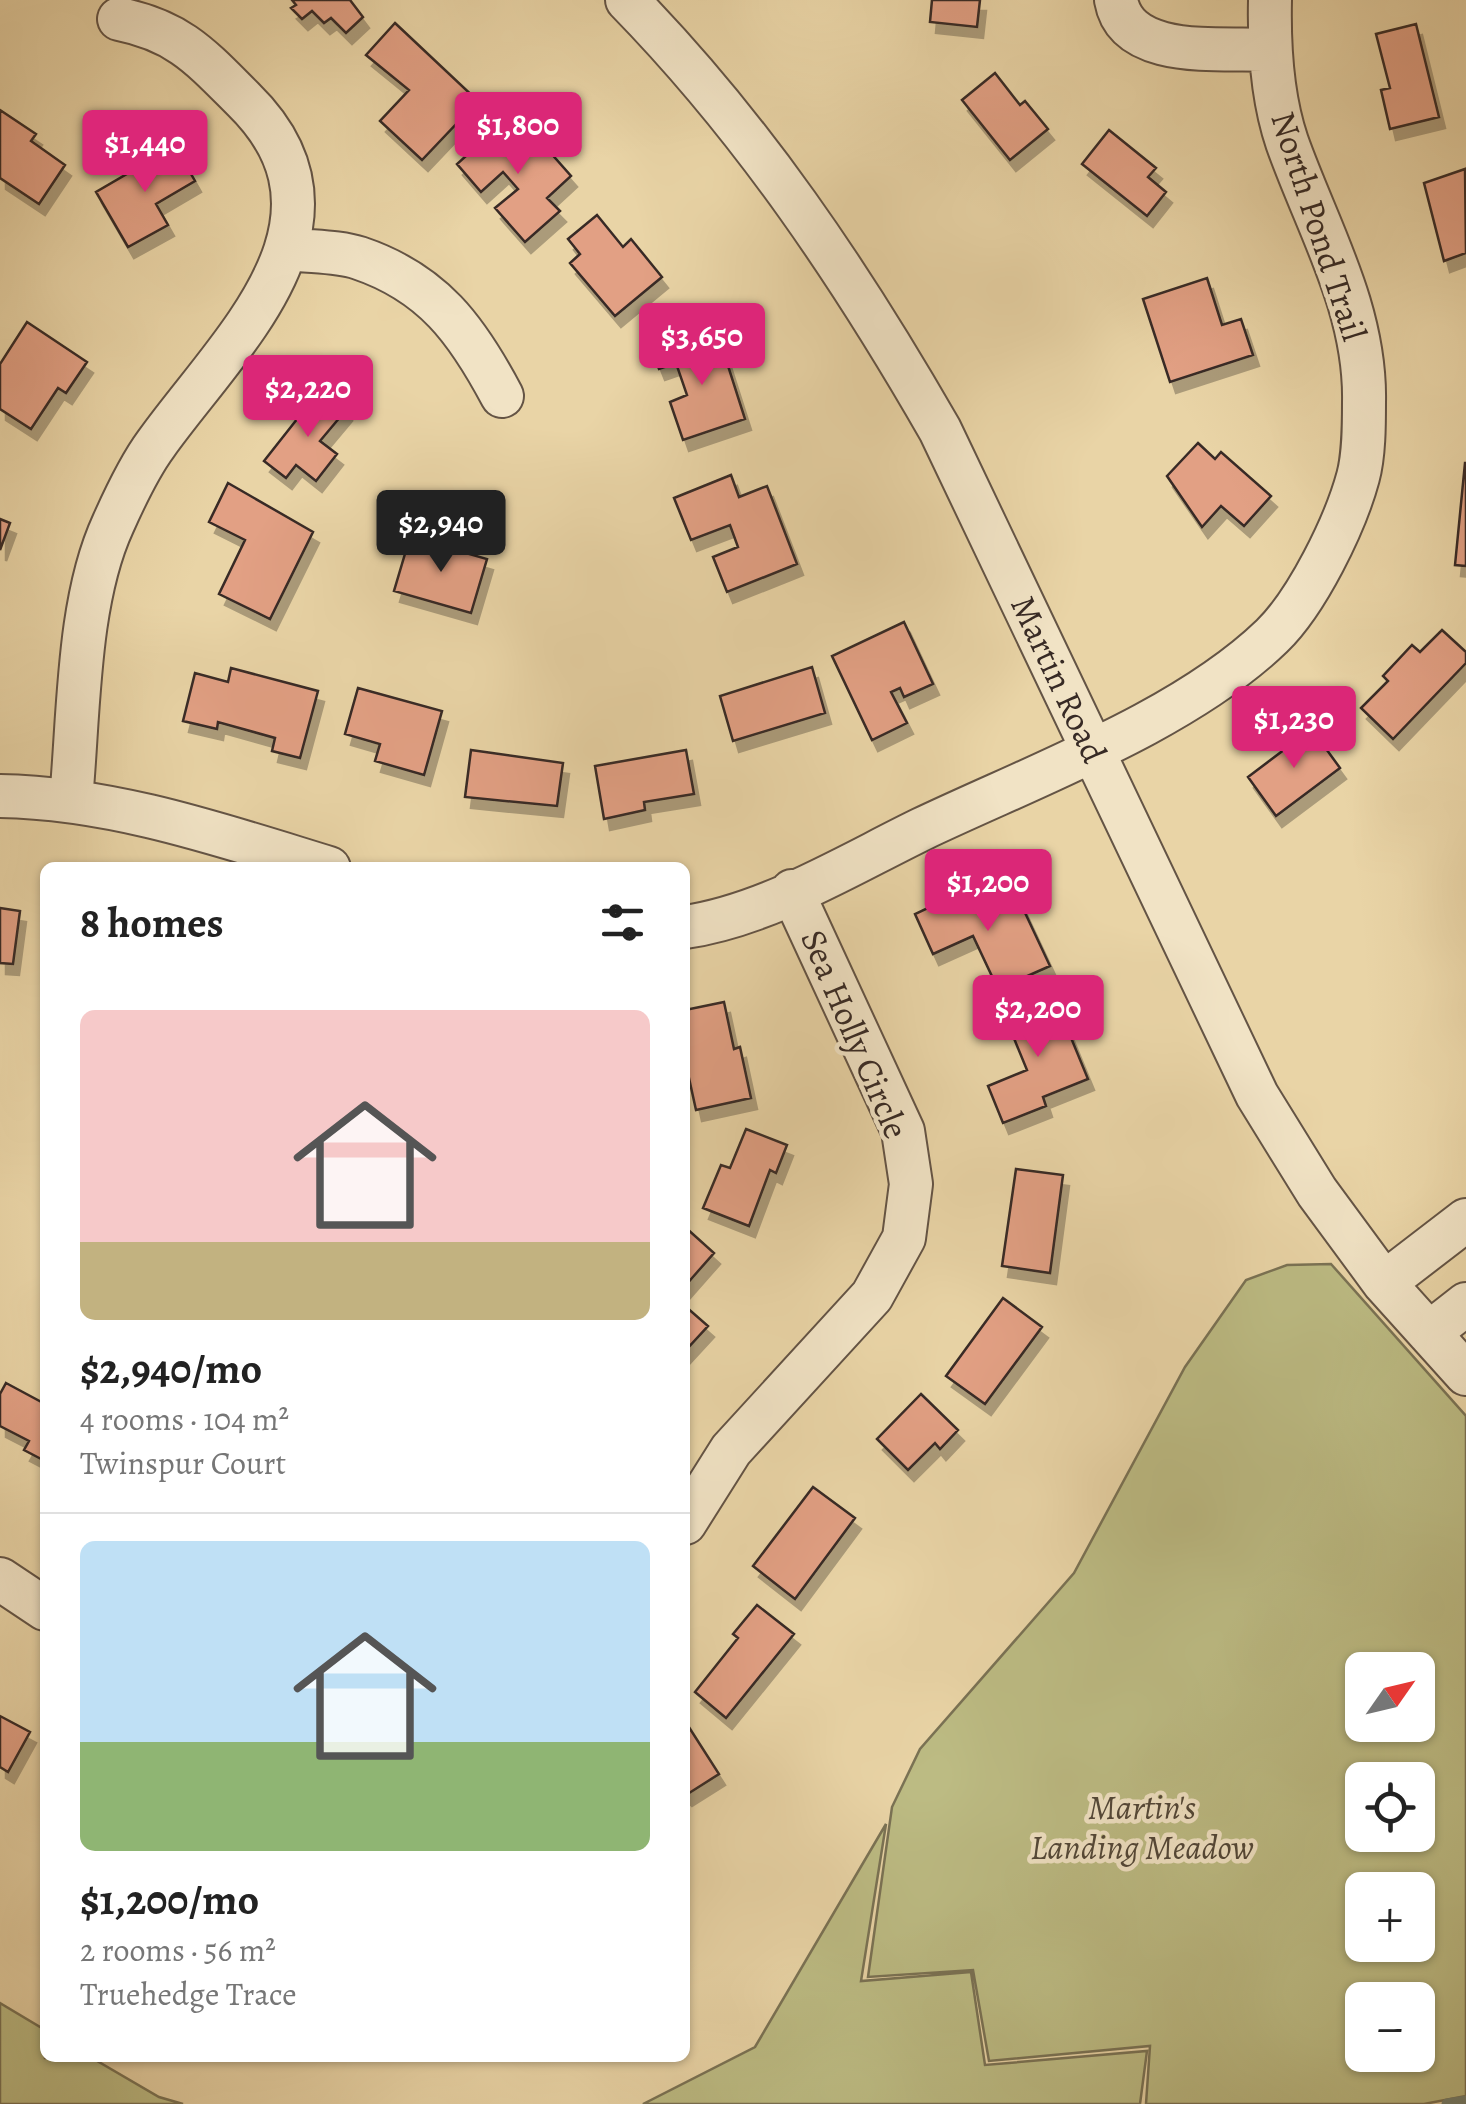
<!DOCTYPE html>
<html lang="en">
<head>
<meta charset="utf-8">
<style>
	body { margin:0; font-family:Alegreya,serif; background:#f6f6f6; color:#222; height:100vh; display:flex; flex-direction:column; font-size:38px; white-space:nowrap }
	* { box-sizing:border-box; margin:0 }
	p { font-size:32px; color:#767676 }
	.icon { flex:none; width:55px; height:55px; fill:none; stroke:currentColor; stroke-width:2; stroke-linecap:round; stroke-linejoin:round }
	.map { position:relative; flex:1; overflow:hidden }
	.sheet { position:absolute; left:40px; top:862px; width:650px; height:1200px; display:flex; flex-direction:column; background:#fff; border-radius:15px; box-shadow:0 2px 8px #0004 }
	.sheet>* { flex:none }
	.needle { width:65px; rotate:56deg }
	.fabs { position:absolute; left:1345px; top:1652px; display:grid; gap:20px }
	.fabs a { display:grid; place-items:center; width:90px; height:90px; border-radius:15px; background:#fff; box-shadow:0 2px 8px #0004; font-size:50px }
	.price { position:absolute; translate:-50% -85px; padding:0 22px; border-radius:10px; background:#db2777; color:#fff; font-size:32px; line-height:65px; filter:drop-shadow(0 2px 5px #0008) }
	.price::after { content:''; position:absolute; left:50%; top:60px; width:30px; height:22px; margin-left:-15px; background:inherit; clip-path:polygon(0 0,100% 0,50% 100%) }
	.price.active { background:#222; color:#fff }
	ul { padding:0; list-style:none }
	li { display:grid; align-content:center; gap:20px; height:530px; padding:0 40px }
	li+li { border-top:2px solid #e0e0e0 }
	li span { display:grid; place-items:center; height:310px; border-radius:15px; color:#555 }
	li>.icon { margin-inline-start:auto }
	span .icon { width:180px; height:180px; fill:#fffc; stroke-width:1 }
	li b { font-size:42px }
	h2 { display:flex; justify-content:space-between; align-items:center; height:120px; padding:0 40px; font-size:42px }
	.map>svg:first-child { display:block }
	.green { fill:#bcbb83; stroke:#7a7254; stroke-width:2.5; fill-rule:evenodd }
	.lines { fill:none; stroke-linecap:round; stroke-linejoin:round }
	.stream { stroke:#728070; stroke-width:11 }
	.building { fill:#e2a084; stroke:#372a25; stroke-width:2.5; filter:url(#shadow) }
	.minor-casing { stroke:#645445; stroke-width:46 }
	.minor { stroke:#f1e3c5; stroke-width:42 }
	.labels { text-anchor:middle; dominant-baseline:central; stroke-width:9; stroke-linejoin:round; paint-order:stroke }
	.street-label { font-size:35px; fill:#372a25; stroke:#f1e3c5 }
	.park-label { font-size:35px; font-style:italic; fill:#524738; stroke:#f1e3c5 }
</style>
</head>
<body>
<div class="map">
<svg width="1466" height="2104" viewBox="0 0 1466 2104">
	<defs>
		<filter id="shadow"><feDropShadow dx="6" dy="11" stdDeviation="0" flood-color="#0004"/></filter>
	</defs>
	<rect width="100%" height="100%" fill="#e9d4a6"/>
	<filter id="stains"><feTurbulence type="fractalNoise" baseFrequency=".002" numOctaves="4"/><feColorMatrix values="0 0 0 0 .2 0 0 0 0 .09 0 0 0 0 .02 0 0 0 .5 -.17"/></filter>
	<radialGradient id="worn" r=".72"><stop offset=".6" stop-color="#630" stop-opacity="0"/><stop offset="1" stop-color="#630" stop-opacity=".3"/></radialGradient>
	<path class="green" d="M1331 1264 1466 1416V2096L1424 2104H1146L1150 2046 989 2061 973 1970 868 1977 892 1807 920 1749 1074 1573 1185 1367 1246 1280 1287 1265ZM1362 1670H1418V1725H1362ZM1362 1780H1418V1835H1362ZM1362 1890H1418V1945H1362ZM1362 2000H1418V2055H1362Z
		M886 1824 861 1981 971 1972 985 2065 1147 2051 1140 2104H643L755 2047Z
		M0 2003 45 2030V2058H92L159 2097 183 2104H0Z"/>
	<g class="lines">
		<path class="stream" d="M1447 2104 1466 2101"/>
	</g>
	<path class="building" d="M292 0H350L363 17 346 33 331 18 324 23 312 11 302 19 291 8 296 5Z
		M932 0H980L977 27 930 22Z
		M395 23 478 101 422 160 380 121 409 90 366 55Z
		M1416 24 1439 117 1390 129 1381 90 1390 88 1376 34Z
		M995 73 1020 105 1025 101 1048 129 1010 160 962 100Z
		M0 110 36 134 31 141 65 165 39 204 0 178Z
		M526 125 571 176 547 198 560 211 525 242 495 208 518 189 503 172 481 192 457 164 497 128 509 140Z
		M1109 130 1156 168 1148 177 1166 192 1147 216 1082 164Z
		M175 146 195 181 156 204 168 225 128 247 96 192Z
		M1465 169 1466 253 1444 261 1424 183Z
		M597 215 623 247 631 239 662 277 615 316 570 263 580 254 568 239Z
		M1207 278 1222 325 1241 319 1253 355 1170 382 1143 299Z
		M27 322 87 362 66 393 58 388 31 429 0 409V364Z
		M703 335 709 354 723 350 745 419 683 440 670 402 687 395 676 363 659 369 652 351Z
		M320 390 346 410 320 441 337 454 316 481 296 465 286 478 264 461Z
		M1198 443 1215 459 1221 452 1271 496 1244 526 1221 506 1202 527 1167 476Z
		M1465 463H1466V566L1455 565Z
		M731 475 739 497 767 486 797 564 727 592 713 557 738 547 730 525 691 540 674 498Z
		M228 483 313 532 270 619 219 594 245 540 209 522Z
		M0 519 10 523 0 550Z
		M410 537 487 559 471 613 394 591Z
		M904 622 933 684 904 697 900 688 891 692 907 723 872 740 832 656Z
		M1442 630 1466 652V663L1393 739 1361 708 1388 681 1383 676 1412 645 1420 652Z
		M812 667 825 713 733 741 720 696Z
		M231 668 318 691 300 758 272 751 275 738 218 722 217 729 183 721 195 673 228 682Z
		M358 688 442 711 424 775 375 761 380 744 345 734Z
		M1308 724 1340 768 1276 816 1248 777 1285 749 1281 745Z
		M471 750 563 763 557 806 465 797Z
		M686 750 694 794 644 802 645 810 604 819 595 766Z
		M1012 885 1050 966 998 989 973 936 933 954 915 914 951 897 956 910Z
		M0 908 20 911 13 964 0 963Z
		M1053 994 1088 1079 1043 1097 1046 1106 1003 1123 988 1086 1027 1070 1004 1014Z
		M724 1002 734 1049 740 1047 751 1098 696 1110 685 1060V1010Z
		M746 1129 787 1145 776 1173 770 1170 749 1226 703 1208 721 1165 730 1168Z
		M1016 1169 1063 1175 1050 1273 1002 1266Z
		M685 1227 714 1253 685 1286Z
		M1003 1298 1042 1327 985 1404 946 1376Z
		M685 1306 708 1326 685 1351Z
		M6 1383 45 1404V1461L24 1450 29 1441 0 1426V1394Z
		M921 1394 958 1430 940 1449 935 1443 908 1470 877 1439Z
		M813 1487 855 1518 795 1599 753 1566Z
		M757 1605 794 1634 726 1718 695 1692 738 1638 733 1634Z
		M0 1716 30 1732 8 1772 0 1767Z
		M685 1721 719 1774 686 1795 685 1794Z"/>
	<g class="lines">
		<defs>
			<path id="minor" d="M627 0C753 129 851 275 940 430L1257 1095 1317 1192 1384 1283 1466 1374
				M1116 0C1127 61 1222 47 1269 50
				M289 249C311 252 338 251 359 258 433 283 467 330 502 396
				M0 796C114 798 221 835 329 868
				M71 800C79 715 77 602 113 524 125 497 139 467 156 444 228 343 368 221 243 99 201 57 179 31 119 19
				M685 927C767 915 848 865 922 829 1033 776 1184 721 1272 636 1307 602 1345 525 1358 477 1364 455 1364 425 1364 402 1366 308 1317 227 1287 142 1272 98 1269 46 1270 0
				M1384 1283 1466 1220
				M1429 1333 1466 1304
				M685 1523 731 1450 872 1296 904 1238 911 1184 903 1131 792 891
				M0 1579 45 1609"/>
		</defs>
		<use href="#minor" class="minor-casing"/>
		<use href="#minor" class="minor"/>
	</g>
	<g class="labels">
		<g class="street-label">
			<text transform="translate(1319 226) rotate(72)">North Pond Trail</text>
			<text transform="translate(1059 679) rotate(65)">Martin Road</text>
			<text transform="translate(855 1034) rotate(67)">Sea Holly Circle</text>
		</g>
		<g class="park-label">
			<text x="1142" y="1807">Martin's<tspan x="1142" dy="40">Landing Meadow</tspan></text>
		</g>
	</g>
	<rect width="100%" height="100%" filter="url(#stains)"/>
	<rect width="100%" height="100%" fill="url(#worn)"/>
</svg>
<div class="fabs">
<a><svg class="needle" viewBox="-14 -14 28 28"><path d="M0-13l5 13h-10z" fill="#e53935"/><path d="M0 13l5-13h-10z" fill="#767676"/></svg></a>
<a><svg class="icon" aria-label="locate" viewBox="0 0 24 24"><circle cx="12" cy="12" r="6"/><path d="M12 2v4M12 18v4M2 12h4M18 12h4"/></svg></a>
<a>+</a>
<a>−</a>
</div>
<b class="price" style="left:518px;top:177px">$1,800</b>
<b class="price" style="left:145px;top:195px">$1,440</b>
<b class="price" style="left:702px;top:388px">$3,650</b>
<b class="price" style="left:308px;top:440px">$2,220</b>
<b class="price active" style="left:441px;top:575px">$2,940</b>
<b class="price" style="left:1294px;top:771px">$1,230</b>
<b class="price" style="left:988px;top:934px">$1,200</b>
<b class="price" style="left:1038px;top:1060px">$2,200</b>
<section class="sheet">
<h2>8 homes<svg class="icon" aria-label="filters" viewBox="0 0 24 24"><path d="M4 7h16M4 17h16"/><circle cx="9" cy="7" r="2"/><circle cx="15" cy="17" r="2"/></svg></h2>
<ul>
<li><span style="background:linear-gradient(#f6c9c9 75%,#c2b280 0)"><svg class="icon" aria-label="home" viewBox="0 0 24 24"><path d="M3 11l9-7 9 7M6 9v11h12V9"/></svg></span><div><b>$2,940/mo</b><p>4 rooms · 104 m²</p><p>Twinspur Court</p></div></li>
<li><span style="background:linear-gradient(#bfe0f5 65%,#8fb573 0)"><svg class="icon" aria-label="home" viewBox="0 0 24 24"><path d="M3 11l9-7 9 7M6 9v11h12V9"/></svg></span><div><b>$1,200/mo</b><p>2 rooms · 56 m²</p><p>Truehedge Trace</p></div></li>
</ul>
</section>
</div>
</body>
</html>
